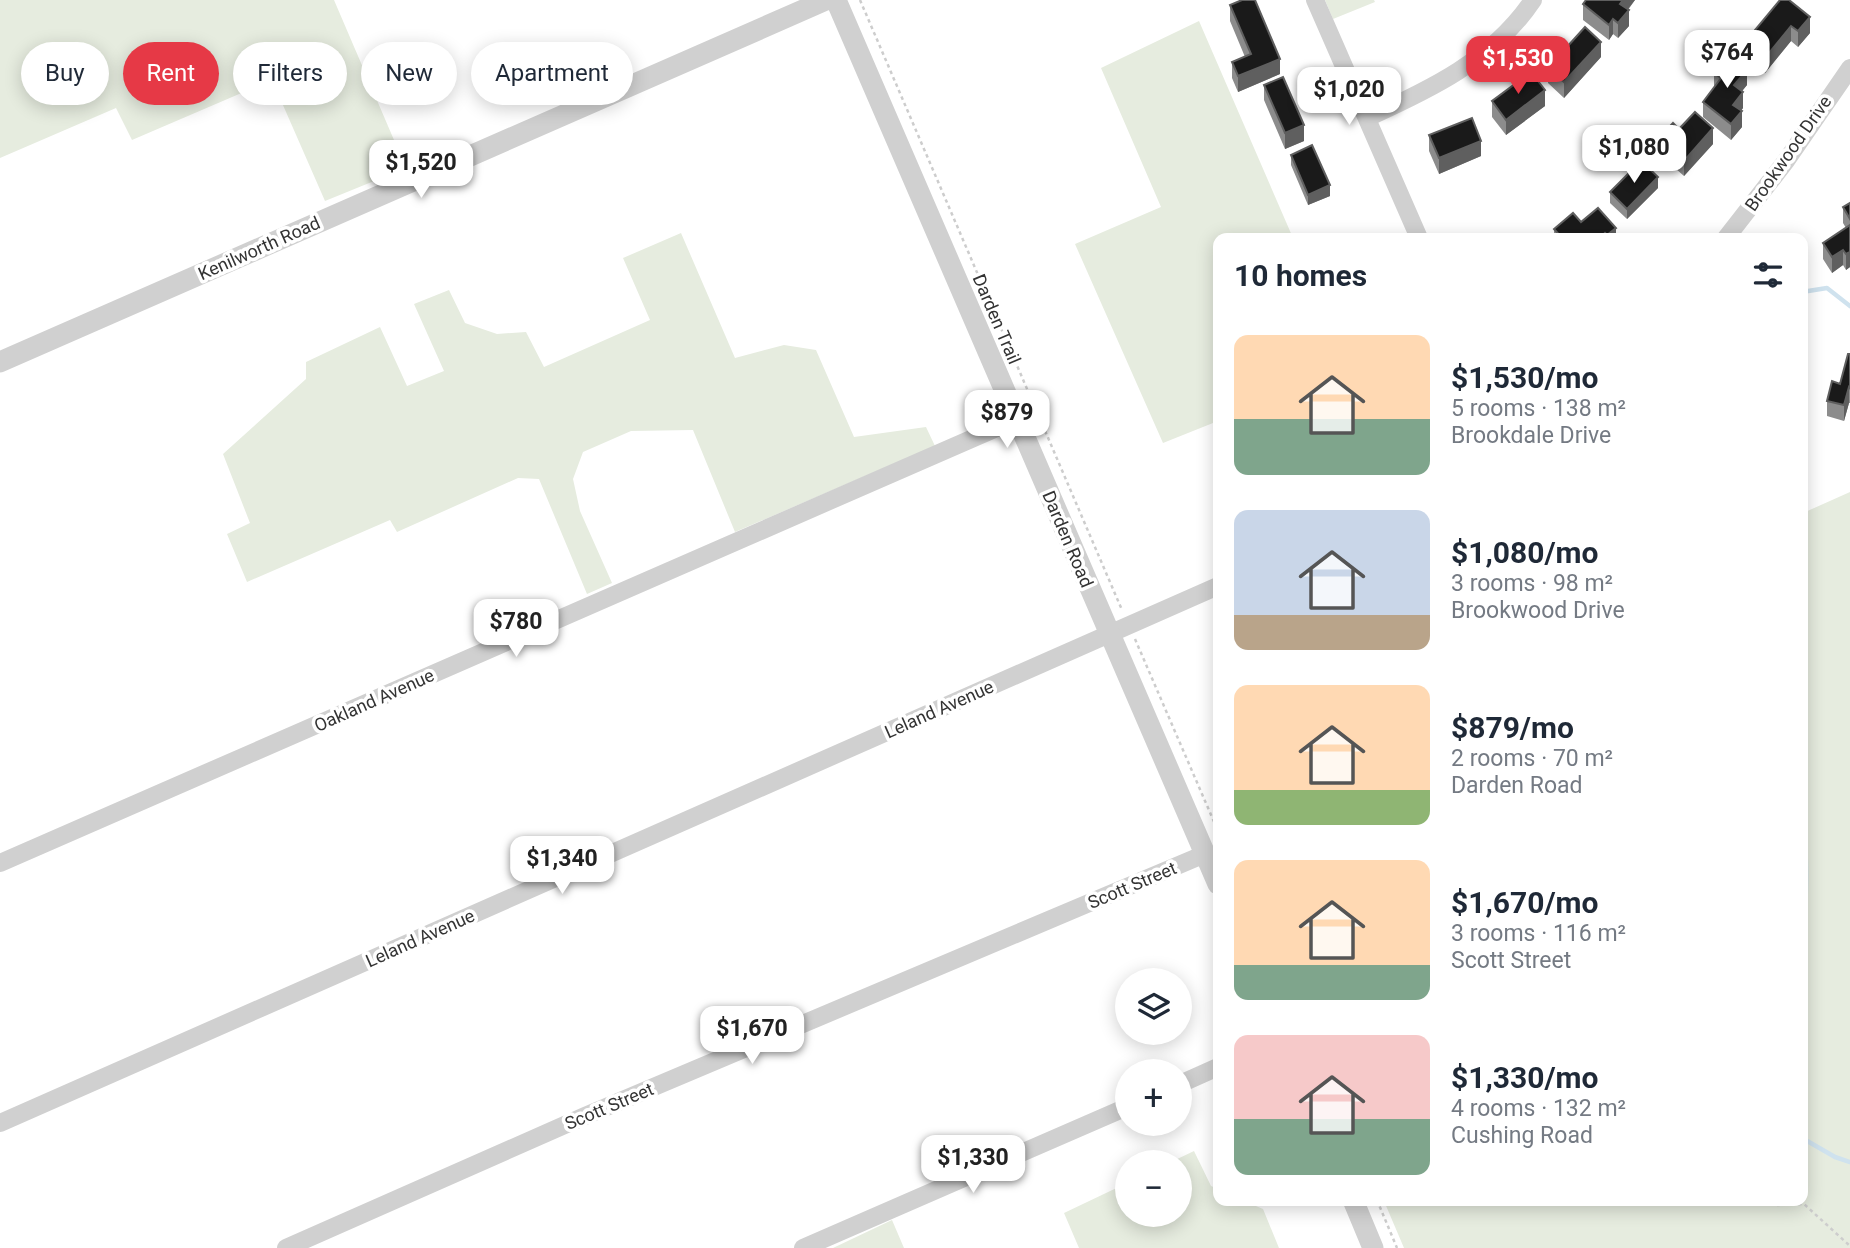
<!DOCTYPE html>
<html lang="en">
<head>
<meta charset="utf-8">
<style>
	body { margin:0; font-family:Roboto,sans-serif; background:#f6f6f7; color:#1f2937; height:100vh; display:flex; flex-direction:column; font-size:26px; white-space:nowrap }
	* { box-sizing:border-box; margin:0 }
	p { font-size:23px; color:#747a83 }
	.icon { flex:none; width:38px; height:38px; fill:none; stroke:currentColor; stroke-width:2; stroke-linecap:round; stroke-linejoin:round }
	.map { position:relative; flex:1; overflow:hidden }
	.sheet { position:absolute; left:1213px; top:233px; width:595px; height:973px; display:flex; flex-direction:column; background:#fff; border-radius:14px; box-shadow:0 4px 18px #0003 }
	.sheet>* { flex:none }
	.guide { position:absolute; left:21px; top:42px; width:665px; height:63px; display:flex; gap:14px }
	.tools { position:absolute; left:1115px; top:968px; display:grid; gap:14px }
	.tools a { display:grid; place-items:center; width:77px; height:77px; border-radius:50%; background:#fff; box-shadow:0 4px 18px #0003; font-size:35px }
	.price { position:absolute; translate:-50% -60px; padding:0 16px; border-radius:14px; background:#fff; color:#222; font-size:23px; line-height:46px; filter:drop-shadow(0 2px 4px #0008) }
	.price::after { content:''; position:absolute; left:50%; top:42px; width:21px; height:16px; margin-left:-10px; background:inherit; clip-path:polygon(0 0,100% 0,50% 100%) }
	.price.active { background:#e63946; color:#fff }
	ul { padding:0; list-style:none }
	li { display:flex; align-items:center; gap:21px; height:175px; padding:0 21px }
	li span { display:grid; place-items:center; flex:none; width:196px; height:140px; border-radius:14px; color:#555 }
	li>.icon { margin-inline-start:auto }
	span .icon { width:84px; height:84px; fill:#fffc; stroke-width:1 }
	li b { font-size:30px }
	h2 { display:flex; justify-content:space-between; align-items:center; height:84px; padding:0 21px; font-size:30px }
	.chip { padding:0 24px; border-radius:32px; background:#fff; box-shadow:0 4px 18px #0003; font-size:24px; line-height:63px }
	.chip.active { background:#e63946; color:#fff }
	.map>svg:first-child { display:block }
	.green { fill:#e6ecdf }
	.lines { fill:none; stroke-linecap:round; stroke-linejoin:round }
	.stream { stroke:#cfe2ee; stroke-width:4.5 }
	.path { stroke:#cdcdcd; stroke-width:2.5; stroke-dasharray:3.5 3.5; stroke-linecap:butt }
	.minor { stroke:#d0d0d0; stroke-width:18 }
	.tertiary { stroke:#d0d0d0; stroke-width:21 }
	.wall { fill:#8c8c8c }
	.shaded-wall { fill:#5f5f5f }
	.building { fill:#1a1a1a; stroke:#5f5f5f; stroke-width:2 }
	.labels { text-anchor:middle; dominant-baseline:central; stroke-width:7; stroke-linejoin:round; paint-order:stroke }
	.street-label { font-size:18px; fill:#333; stroke:#fff }
</style>
</head>
<body>
<div class="map">
<svg width="1850" height="1248" viewBox="0 0 1850 1248">
	<rect width="100%" height="100%" fill="#fff"/>
	<path class="green" d="M0 0H334L406 168 325 201 272 80 132 140 116 108 0 158Z
		M1325 0H1374L1375 2 1333 19Z
		M1199 21 1293 238H1218V421L1163 443 1075 244 1161 207 1101 68Z
		M681 233 735 358 784 345 816 350 854 437 926 427 935 446 735 532 693 430 631 431 583 452 573 479 580 511 612 583 587 594 539 479 518 478 397 532 390 520 247 582 227 534 250 523 223 454 306 379V362L380 327 407 386 444 371 414 304 449 290 465 323 497 334 526 332 544 367 650 320 623 258Z
		M1850 492V1248H1404L1384 1201 1802 1200 1803 513Z
		M1194 1151 1211 1186 1218 1189V1200L1244 1201 1263 1209 1279 1248H1079L1064 1213 1127 1183V1214H1180V1162H1171Z
		M892 1220 904 1248H833Z"/>
	<g class="lines">
		<path class="stream" d="M1802 292 1827 288 1850 306
			M1802 836C1808 847 1807 910 1802 920
			M1802 1138 1835 1157 1850 1162"/>
		<path class="path" d="M860 0 1122 610
			M1135 639 1218 831
			M1377 1200 1397 1248
			M1777 1205 1804 1204 1850 1246"/>
		<path class="minor" d="M1315 0 1419 238
			M1367 118C1429 90 1493 60 1533 0
			M1726 238 1786 161 1850 68
			M0 863 1017 419
			M1180 1084 1218 1067
			M0 1123 1218 586
			M286 1248 585 1116 1205 854
			M803 1248 1127 1107"/>
		<path class="tertiary" d="M836 0 1218 884
			M0 362 826 0
			M1353 1200 1373 1248"/>
	</g>
	<path class="wall" d="M1586 0H1635L1628 10 1629 26 1618 38 1613 34 1609 40 1583 20V4Z
		M1780 0 1810 33 1798 47 1791 41 1765 73 1745 57V42Z
		M1230 5 1280 74 1238 92 1232 78V62L1245 57 1230 21Z
		M1601 57 1564 98 1548 83V68Z
		M1714 73 1747 85 1742 91 1743 108 1741 111 1742 127 1731 140 1703 117V102L1714 87Z
		M1264 85 1304 141 1285 149 1264 100Z
		M1492 101 1545 106 1506 135 1492 117Z
		M1679 129 1713 144 1684 176 1659 154V138Z
		M1429 135 1481 156 1439 174 1429 151Z
		M1291 155 1330 196 1308 205 1291 165Z
		M1658 188 1627 219 1610 203V192Z
		M1850 203V267L1846 270 1843 265 1832 273 1823 259V243L1846 228 1843 223V207Z
		M1581 222 1616 238H1554V229Z
		M1850 354V403H1849L1844 421 1827 416V401L1840 384Z"/>
	<path class="shaded-wall" d="M1623 0H1635L1620 19V4Z
		M1629 10V26L1618 38V23Z
		M1810 17V33L1798 47V31Z
		M1613 19V34L1609 40V25Z
		M1791 26V41L1765 73V58Z
		M1601 42V57L1564 98V82Z
		M1280 59V74L1238 92V76Z
		M1747 70V85L1734 101V85Z
		M1545 90V106L1506 135V120Z
		M1743 92V108L1733 120V105Z
		M1742 111V127L1731 140V124Z
		M1304 125V141L1285 149V133Z
		M1713 128V144L1684 176V161Z
		M1481 141V156L1439 174V158Z
		M1658 177V188L1627 219V209Z
		M1330 185V196L1308 205V195Z
		M1616 228V238H1607V235Z
		M1843 250V265L1832 273V257Z
		M1850 252V267L1846 270V254Z
		M1849 387V403L1844 421V405Z"/>
	<path class="building" d="M1242 0H1255L1280 59 1238 76 1232 62 1251 54 1230 5Z
		M1586 0H1623L1620 4 1629 10 1618 23 1613 19 1609 25 1583 4Z
		M1780 0H1789L1810 17 1798 31 1791 26 1765 58 1745 42Z
		M1585 27 1601 42 1564 82 1548 68Z
		M1728 55 1747 70 1734 85 1743 92 1733 105 1742 111 1731 124 1703 102 1721 78 1714 73Z
		M1531 72 1545 90 1506 120 1492 101Z
		M1283 77 1304 125 1285 133 1264 85Z
		M1695 112 1713 128 1684 161 1659 138 1673 123 1679 129Z
		M1472 118 1481 141 1439 158 1429 135Z
		M1312 145 1330 185 1308 195 1291 155Z
		M1641 161 1658 177 1627 209 1610 192Z
		M1850 203V219L1843 207Z
		M1598 208 1616 228 1607 235 1605 233 1600 238H1562L1554 229 1573 213 1581 222Z
		M1850 225V252L1846 254 1843 250 1832 257 1823 243Z
		M1848 354H1850V388L1849 387 1844 405 1827 401 1832 381 1840 384Z"/>
	<g class="labels">
		<g class="street-label">
			<text transform="translate(1788 153) rotate(-55)">Brookwood Drive</text>
			<text transform="translate(259 248) rotate(-24)">Kenilworth Road</text>
			<text transform="translate(997 319) rotate(67)">Darden Trail</text>
			<text transform="translate(1068 539) rotate(67)">Darden Road</text>
			<text transform="translate(374 700) rotate(-24)">Oakland Avenue</text>
			<text transform="translate(939 709) rotate(-24)">Leland Avenue</text>
			<text transform="translate(1132 885) rotate(-23)">Scott Street</text>
			<text transform="translate(420 938) rotate(-24)">Leland Avenue</text>
			<text transform="translate(609 1106) rotate(-23)">Scott Street</text>
		</g>
	</g>
</svg>
<div class="tools">
<a><svg class="icon" aria-label="layers" viewBox="0 0 24 24"><path d="M12 4l9 5-9 5-9-5zM3 14l9 5 9-5"/></svg></a>
<a>+</a>
<a>−</a>
</div>
<b class="price" style="left:1727px;top:90px">$764</b>
<b class="price active" style="left:1518px;top:96px">$1,530</b>
<b class="price" style="left:1349px;top:127px">$1,020</b>
<b class="price" style="left:1634px;top:185px">$1,080</b>
<b class="price" style="left:421px;top:200px">$1,520</b>
<b class="price" style="left:1007px;top:450px">$879</b>
<b class="price" style="left:516px;top:659px">$780</b>
<b class="price" style="left:562px;top:896px">$1,340</b>
<b class="price" style="left:752px;top:1066px">$1,670</b>
<b class="price" style="left:973px;top:1195px">$1,330</b>
<div class="guide">
<a class="chip">Buy</a>
<a class="chip active">Rent</a>
<a class="chip">Filters</a>
<a class="chip">New</a>
<a class="chip">Apartment</a>
</div>
<section class="sheet">
<h2>10 homes<svg class="icon" aria-label="filters" viewBox="0 0 24 24"><path d="M4 7h16M4 17h16"/><circle cx="9" cy="7" r="2"/><circle cx="15" cy="17" r="2"/></svg></h2>
<ul>
<li><span style="background:linear-gradient(#ffd9b3 60%,#7fa58c 0)"><svg class="icon" aria-label="home" viewBox="0 0 24 24"><path d="M3 11l9-7 9 7M6 9v11h12V9"/></svg></span><div><b>$1,530/mo</b><p>5 rooms · 138 m²</p><p>Brookdale Drive</p></div></li>
<li><span style="background:linear-gradient(#c9d6e8 75%,#b9a48a 0)"><svg class="icon" aria-label="home" viewBox="0 0 24 24"><path d="M3 11l9-7 9 7M6 9v11h12V9"/></svg></span><div><b>$1,080/mo</b><p>3 rooms · 98 m²</p><p>Brookwood Drive</p></div></li>
<li><span style="background:linear-gradient(#ffd9b3 75%,#8fb573 0)"><svg class="icon" aria-label="home" viewBox="0 0 24 24"><path d="M3 11l9-7 9 7M6 9v11h12V9"/></svg></span><div><b>$879/mo</b><p>2 rooms · 70 m²</p><p>Darden Road</p></div></li>
<li><span style="background:linear-gradient(#ffd9b3 75%,#7fa58c 0)"><svg class="icon" aria-label="home" viewBox="0 0 24 24"><path d="M3 11l9-7 9 7M6 9v11h12V9"/></svg></span><div><b>$1,670/mo</b><p>3 rooms · 116 m²</p><p>Scott Street</p></div></li>
<li><span style="background:linear-gradient(#f6c9c9 60%,#7fa58c 0)"><svg class="icon" aria-label="home" viewBox="0 0 24 24"><path d="M3 11l9-7 9 7M6 9v11h12V9"/></svg></span><div><b>$1,330/mo</b><p>4 rooms · 132 m²</p><p>Cushing Road</p></div></li>
</ul>
</section>
</div>
</body>
</html>
